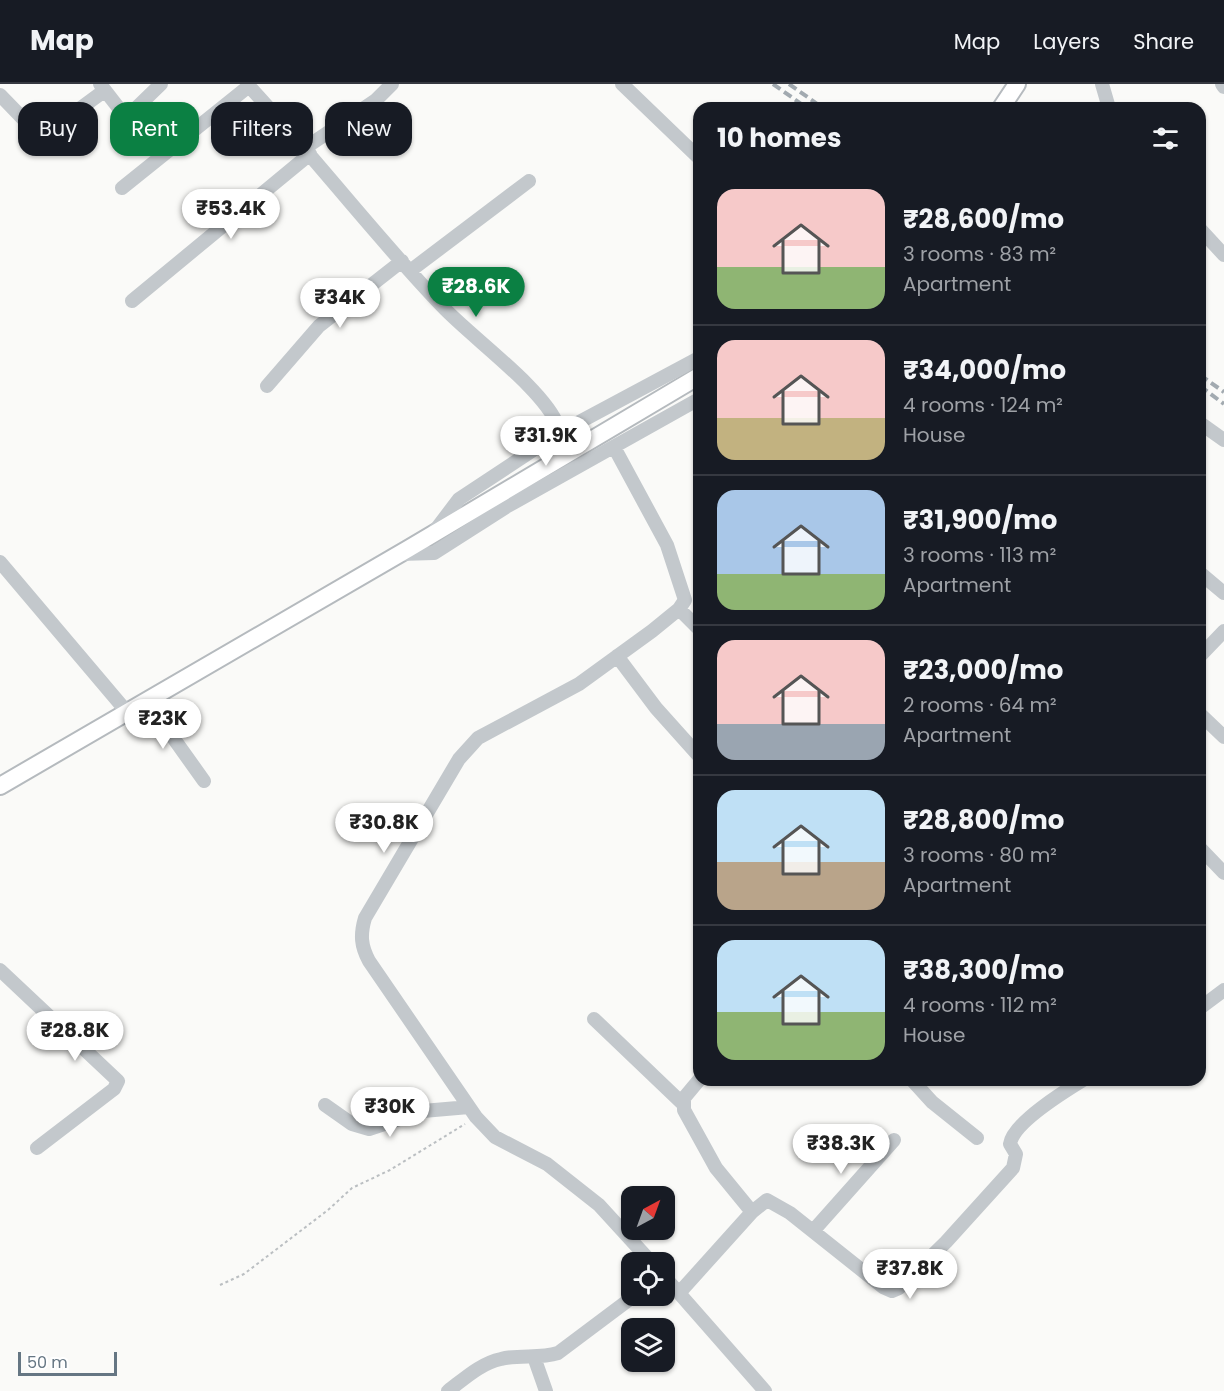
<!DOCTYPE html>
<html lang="en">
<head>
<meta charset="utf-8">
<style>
	body { margin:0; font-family:Poppins,sans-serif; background:#242831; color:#f1f3f6; height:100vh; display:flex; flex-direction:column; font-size:22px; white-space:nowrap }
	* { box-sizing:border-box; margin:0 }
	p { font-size:20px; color:#9ea1a6 }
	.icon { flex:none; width:33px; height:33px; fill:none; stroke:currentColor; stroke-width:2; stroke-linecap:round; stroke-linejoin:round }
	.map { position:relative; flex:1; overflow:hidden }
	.sheet { position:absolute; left:693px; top:18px; width:513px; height:984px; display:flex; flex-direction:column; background:#171b24; border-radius:18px; box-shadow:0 2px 4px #0004 }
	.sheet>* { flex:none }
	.hud { position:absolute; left:18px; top:18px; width:570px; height:54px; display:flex; gap:12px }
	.needle { width:39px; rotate:41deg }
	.fabs { position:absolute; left:621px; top:1102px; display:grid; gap:12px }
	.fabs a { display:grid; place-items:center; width:54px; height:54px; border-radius:12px; background:#171b24; box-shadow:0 2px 4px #0004; font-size:30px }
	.scale { position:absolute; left:18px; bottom:15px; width:99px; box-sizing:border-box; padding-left:6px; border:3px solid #657683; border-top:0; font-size:16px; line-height:21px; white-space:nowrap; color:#657683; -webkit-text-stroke:4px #fff; paint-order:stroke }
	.price { position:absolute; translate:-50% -51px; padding:0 14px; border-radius:21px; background:#fff; color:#222; font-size:20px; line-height:39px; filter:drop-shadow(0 2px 3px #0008) }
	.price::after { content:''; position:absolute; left:50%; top:36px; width:18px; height:14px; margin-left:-9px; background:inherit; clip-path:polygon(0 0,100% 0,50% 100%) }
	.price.active { background:#0b8043; color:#fff }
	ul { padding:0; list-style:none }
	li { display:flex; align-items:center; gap:18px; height:150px; padding:0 24px }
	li+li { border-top:2px solid #363941 }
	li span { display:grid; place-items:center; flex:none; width:168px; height:120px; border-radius:18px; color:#555 }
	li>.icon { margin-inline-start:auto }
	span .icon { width:72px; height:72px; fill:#fffc; stroke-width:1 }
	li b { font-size:26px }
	h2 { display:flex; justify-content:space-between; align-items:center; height:72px; padding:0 24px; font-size:26px }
	.chip { padding:0 21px; border-radius:18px; background:#171b24; box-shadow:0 2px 4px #0004; font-size:21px; line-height:54px }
	.chip.active { background:#0b8043; color:#fff }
	header { display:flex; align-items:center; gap:36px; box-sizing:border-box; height:84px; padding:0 30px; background:#171b24; border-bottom:2px solid #363941 }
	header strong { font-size:28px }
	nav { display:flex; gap:33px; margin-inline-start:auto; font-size:21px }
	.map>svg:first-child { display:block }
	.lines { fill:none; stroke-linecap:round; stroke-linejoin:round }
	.major-casing { stroke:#b5babe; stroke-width:20 }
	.path { stroke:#bbbfc2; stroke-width:2; stroke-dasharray:3 3; stroke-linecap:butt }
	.minor { stroke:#c3c8cc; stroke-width:14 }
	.major { stroke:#fff; stroke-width:16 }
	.rail { stroke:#a2aab0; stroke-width:4; stroke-dasharray:9 4.5; stroke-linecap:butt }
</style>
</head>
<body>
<header>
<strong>Map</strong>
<nav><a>Map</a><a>Layers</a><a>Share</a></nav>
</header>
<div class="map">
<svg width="1224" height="1307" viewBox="0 0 1224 1307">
	<rect width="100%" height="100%" fill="#fafaf8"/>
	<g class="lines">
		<defs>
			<path id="major" d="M1001 24 1017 0
				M0 702 408 465 699 292"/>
		</defs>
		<use href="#major" class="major-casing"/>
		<path class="path" d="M220 1201 244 1190 328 1126 352 1104 390 1086 465 1040"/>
		<path class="minor" d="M100 0 121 27 130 30 161 0
			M247 0C314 72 374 151 442 222 472 254 544 305 558 342L553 353 459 415 434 448
			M622 0 699 74
			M1102 0 1109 24
			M1222 0 1224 3
			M0 11 33 45 41 49 51 46 104 7
			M305 64 376 16 392 0
			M122 104 249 2
			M1200 145 1224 171
			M410 187 529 97
			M132 217 310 70
			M267 302 319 242 402 177
			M1200 339 1224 356
			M557 350 699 274
			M614 363 667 461 685 516 679 525 652 547 579 600 478 654 459 675 365 834C360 851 361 862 369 877L476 1033 495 1053 547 1080 599 1121 652 1179
			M400 470 434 469 506 423 699 315
			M0 478 127 628
			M1200 489 1224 509
			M679 525 699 545
			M617 572 656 624 699 672
			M1200 572 1224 547
			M147 617 204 697
			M1200 630 1224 653
			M1200 764 1224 789
			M0 886 118 997 114 1005 37 1064
			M1200 924 1224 906
			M594 935 683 1020
			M699 996 684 1014V1026L716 1084 752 1128
			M912 996 932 1018 977 1054
			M325 1021 352 1040 369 1045 423 1027 469 1023
			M813 1147 894 1056
			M664 1192 765 1307
			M680 1208 752 1128 767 1116 790 1129 883 1203 892 1207 899 1204 946 1158 1013 1084 1016 1070 1010 1060C1013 1039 1065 1007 1083 996
			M534 1273 546 1307
			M448 1307C464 1295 481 1279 501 1275 520 1270 539 1275 558 1269L634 1212"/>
		<use href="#major" class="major"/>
		<path class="rail" d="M773 0 807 24
			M789 0 823 24
			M1200 291 1224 308
			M1200 302 1224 320"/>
	</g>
</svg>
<div class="fabs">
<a><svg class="needle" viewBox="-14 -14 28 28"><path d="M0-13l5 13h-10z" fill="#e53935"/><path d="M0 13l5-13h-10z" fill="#9ea1a6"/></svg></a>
<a><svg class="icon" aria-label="locate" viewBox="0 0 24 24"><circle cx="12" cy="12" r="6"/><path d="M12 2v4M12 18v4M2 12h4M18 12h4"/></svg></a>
<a><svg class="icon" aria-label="layers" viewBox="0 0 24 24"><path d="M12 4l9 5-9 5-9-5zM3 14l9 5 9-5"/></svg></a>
</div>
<div class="scale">50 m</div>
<b class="price" style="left:231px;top:156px">₹53.4K</b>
<b class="price active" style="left:476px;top:234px">₹28.6K</b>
<b class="price" style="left:340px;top:245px">₹34K</b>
<b class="price" style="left:546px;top:383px">₹31.9K</b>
<b class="price" style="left:163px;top:666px">₹23K</b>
<b class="price" style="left:384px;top:770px">₹30.8K</b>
<b class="price" style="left:75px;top:978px">₹28.8K</b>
<b class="price" style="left:390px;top:1054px">₹30K</b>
<b class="price" style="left:841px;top:1091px">₹38.3K</b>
<b class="price" style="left:910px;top:1216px">₹37.8K</b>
<div class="hud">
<a class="chip">Buy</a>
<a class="chip active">Rent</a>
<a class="chip">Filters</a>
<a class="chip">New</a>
</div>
<section class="sheet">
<h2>10 homes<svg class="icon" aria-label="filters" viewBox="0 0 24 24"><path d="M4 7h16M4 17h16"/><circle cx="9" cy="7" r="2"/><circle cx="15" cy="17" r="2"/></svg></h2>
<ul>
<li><span style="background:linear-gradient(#f6c9c9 65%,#8fb573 0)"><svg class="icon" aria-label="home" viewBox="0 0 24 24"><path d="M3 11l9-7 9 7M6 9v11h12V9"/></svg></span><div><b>₹28,600/mo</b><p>3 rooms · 83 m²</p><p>Apartment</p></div></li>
<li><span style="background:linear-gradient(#f6c9c9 65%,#c2b280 0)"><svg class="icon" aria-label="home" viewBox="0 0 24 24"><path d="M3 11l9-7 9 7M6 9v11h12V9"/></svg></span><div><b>₹34,000/mo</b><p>4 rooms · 124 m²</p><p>House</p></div></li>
<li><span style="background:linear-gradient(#a9c7e8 70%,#8fb573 0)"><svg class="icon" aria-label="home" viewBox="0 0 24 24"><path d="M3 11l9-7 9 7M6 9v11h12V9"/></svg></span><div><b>₹31,900/mo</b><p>3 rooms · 113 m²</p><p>Apartment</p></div></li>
<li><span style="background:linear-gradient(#f6c9c9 70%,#9aa5b1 0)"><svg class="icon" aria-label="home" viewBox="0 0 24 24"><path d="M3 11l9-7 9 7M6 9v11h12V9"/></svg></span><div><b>₹23,000/mo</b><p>2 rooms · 64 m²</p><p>Apartment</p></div></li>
<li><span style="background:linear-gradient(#bfe0f5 60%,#b9a48a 0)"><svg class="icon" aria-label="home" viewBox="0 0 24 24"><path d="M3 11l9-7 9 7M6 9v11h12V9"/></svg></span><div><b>₹28,800/mo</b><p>3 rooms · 80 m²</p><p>Apartment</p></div></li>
<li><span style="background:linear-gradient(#bfe0f5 60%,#8fb573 0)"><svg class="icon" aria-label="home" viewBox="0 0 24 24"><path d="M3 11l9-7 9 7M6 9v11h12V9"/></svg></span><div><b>₹38,300/mo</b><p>4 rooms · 112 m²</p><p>House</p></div></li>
</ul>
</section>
</div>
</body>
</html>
